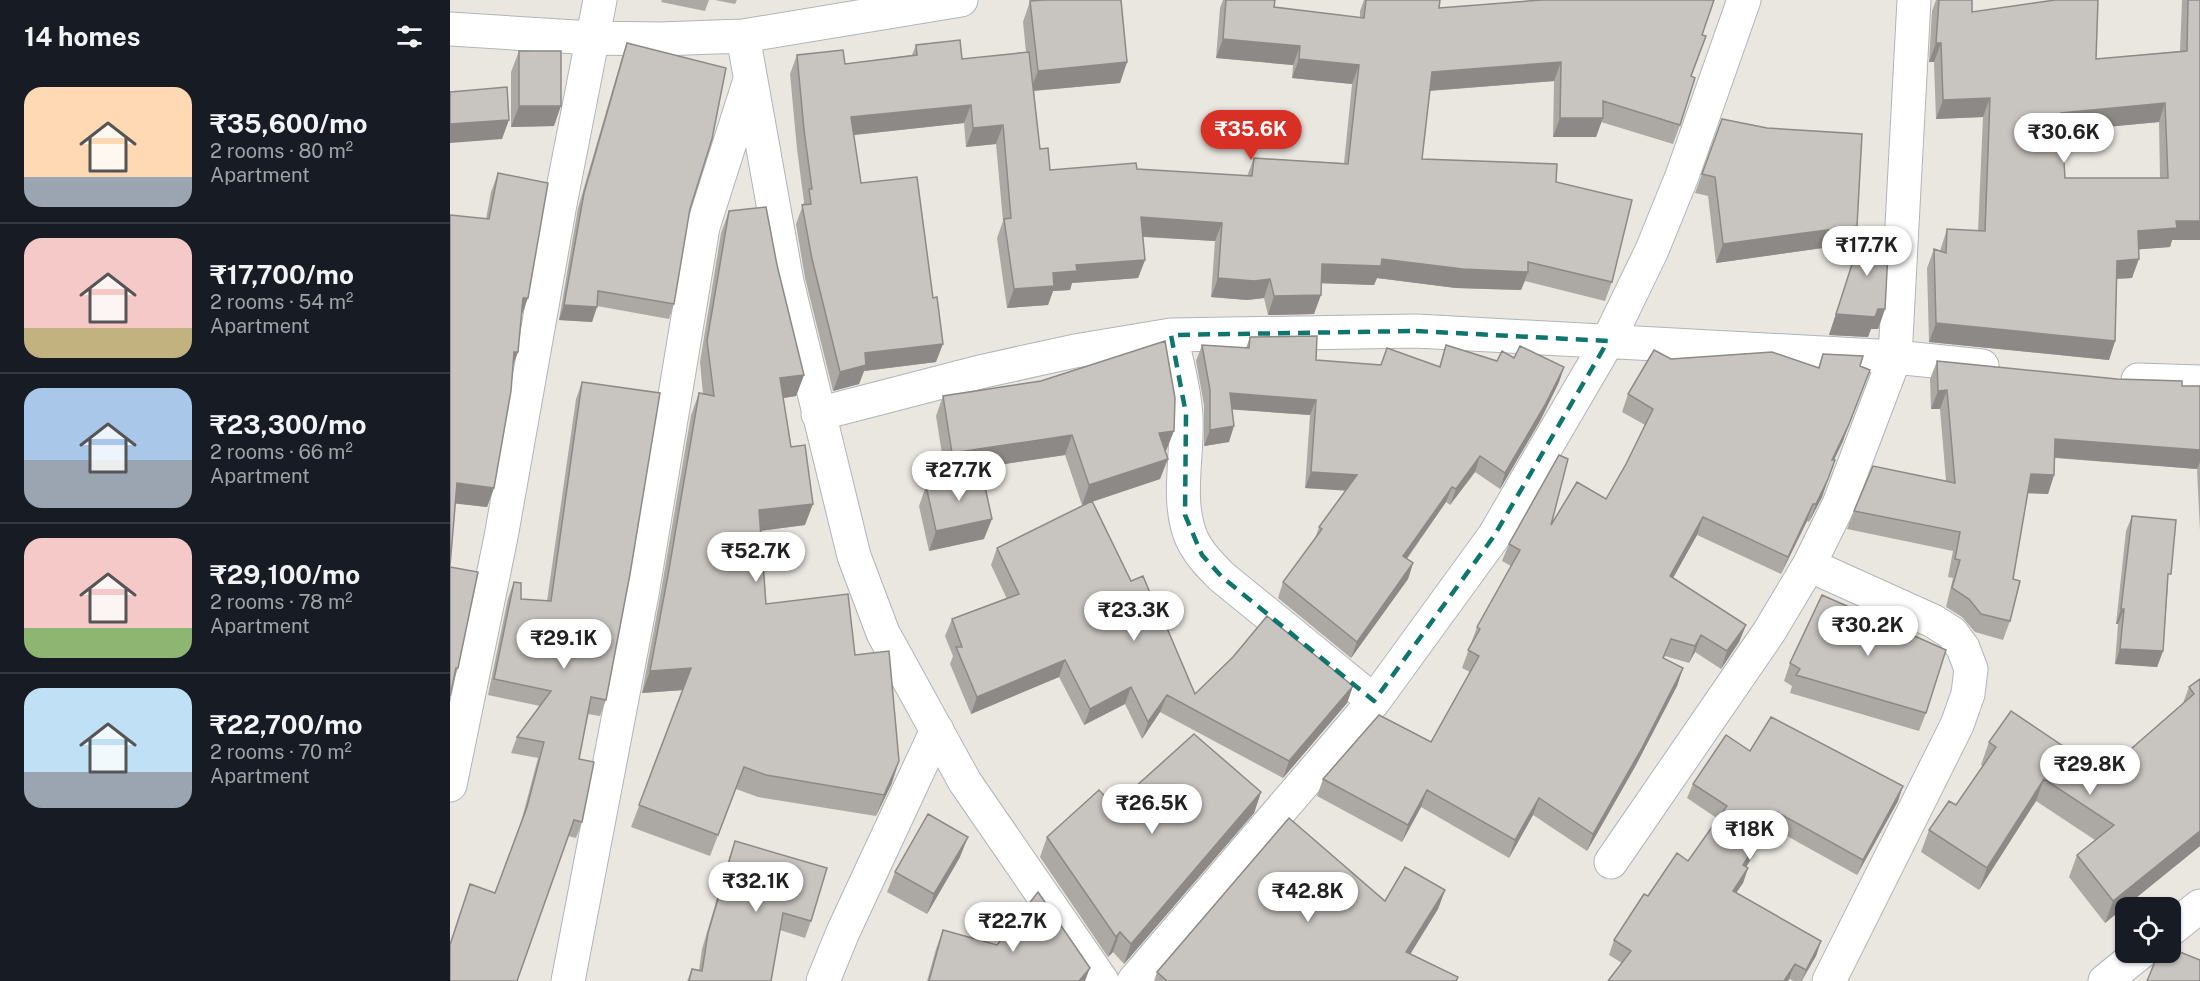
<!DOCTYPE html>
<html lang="en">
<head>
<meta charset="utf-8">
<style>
	body { margin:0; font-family:"Public Sans",sans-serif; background:#20242c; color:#f1f3f6; height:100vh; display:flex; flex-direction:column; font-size:22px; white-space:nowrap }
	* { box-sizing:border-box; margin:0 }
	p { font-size:20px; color:#9ea1a6 }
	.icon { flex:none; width:33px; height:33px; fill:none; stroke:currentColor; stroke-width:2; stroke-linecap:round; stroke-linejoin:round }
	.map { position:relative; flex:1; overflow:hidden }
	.panel { display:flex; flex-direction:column; background:#171b24; width:450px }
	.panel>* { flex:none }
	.tools { position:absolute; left:1665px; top:897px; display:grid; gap:12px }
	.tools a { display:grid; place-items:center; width:66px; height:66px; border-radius:12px; background:#171b24; box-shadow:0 2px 4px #0004; font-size:30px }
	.price { position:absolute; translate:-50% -51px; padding:0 14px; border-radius:21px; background:#fff; color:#222; font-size:20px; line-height:39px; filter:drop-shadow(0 2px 3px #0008) }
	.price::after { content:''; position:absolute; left:50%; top:36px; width:18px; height:14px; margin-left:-9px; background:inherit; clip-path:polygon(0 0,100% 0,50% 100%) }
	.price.selected { background:#d93025; color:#fff }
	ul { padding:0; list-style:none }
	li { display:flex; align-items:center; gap:18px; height:150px; padding:0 24px }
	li+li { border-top:2px solid #363941 }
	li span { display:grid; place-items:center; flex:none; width:168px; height:120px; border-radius:18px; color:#555 }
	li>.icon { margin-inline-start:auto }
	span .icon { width:72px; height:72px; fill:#fffc; stroke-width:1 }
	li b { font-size:26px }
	h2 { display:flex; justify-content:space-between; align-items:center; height:72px; padding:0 24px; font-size:26px }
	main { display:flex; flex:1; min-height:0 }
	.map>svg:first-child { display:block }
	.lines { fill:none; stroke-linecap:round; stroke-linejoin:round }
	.street-casing { stroke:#b1b4b7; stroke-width:35 }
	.street { stroke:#fff; stroke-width:33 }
	.wall { fill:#aca9a5; fill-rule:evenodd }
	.shaded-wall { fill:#8c8986 }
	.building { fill:#c8c4c0; stroke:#8c8986; stroke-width:1.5; fill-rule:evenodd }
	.marked { fill:none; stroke:#0f766e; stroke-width:4.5; stroke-dasharray:12 8; stroke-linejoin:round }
</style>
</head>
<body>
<main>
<section class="panel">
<h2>14 homes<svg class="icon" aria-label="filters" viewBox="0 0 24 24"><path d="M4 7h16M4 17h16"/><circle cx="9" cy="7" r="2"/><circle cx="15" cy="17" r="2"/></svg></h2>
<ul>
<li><span style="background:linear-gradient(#ffd9b3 75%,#9aa5b1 0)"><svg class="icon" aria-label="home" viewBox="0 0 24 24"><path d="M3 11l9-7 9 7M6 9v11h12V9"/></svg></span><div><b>₹35,600/mo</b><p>2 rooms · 80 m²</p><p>Apartment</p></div></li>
<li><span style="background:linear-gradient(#f6c9c9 75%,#c2b280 0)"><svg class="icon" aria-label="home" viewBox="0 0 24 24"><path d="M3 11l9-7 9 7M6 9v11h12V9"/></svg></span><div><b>₹17,700/mo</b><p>2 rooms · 54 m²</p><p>Apartment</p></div></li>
<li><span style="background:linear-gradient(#a9c7e8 60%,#9aa5b1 0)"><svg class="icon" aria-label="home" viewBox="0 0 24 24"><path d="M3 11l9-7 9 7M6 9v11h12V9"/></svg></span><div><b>₹23,300/mo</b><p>2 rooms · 66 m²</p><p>Apartment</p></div></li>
<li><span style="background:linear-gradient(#f6c9c9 75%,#8fb573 0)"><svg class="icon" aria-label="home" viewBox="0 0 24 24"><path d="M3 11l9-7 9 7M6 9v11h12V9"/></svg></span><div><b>₹29,100/mo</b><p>2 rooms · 78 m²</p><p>Apartment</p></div></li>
<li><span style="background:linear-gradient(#bfe0f5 70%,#9aa5b1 0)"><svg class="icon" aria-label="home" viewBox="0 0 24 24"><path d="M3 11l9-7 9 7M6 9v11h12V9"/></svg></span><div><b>₹22,700/mo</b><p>2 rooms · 70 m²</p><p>Apartment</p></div></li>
</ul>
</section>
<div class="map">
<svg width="1750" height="981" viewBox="0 0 1750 981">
	<rect width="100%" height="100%" fill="#eae7e1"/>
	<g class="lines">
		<defs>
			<path id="street" d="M1464 0 1445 357 1532 366
				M0 29 142 38 210 39 293 36 511 0
				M293 36 337 282 404 556 433 633 515 782 652 981
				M721 335C726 361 735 390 736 417 738 456 726 499 741 537 748 553 760 565 772 577L924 701
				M1688 380 1750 382
				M368 414 534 371 625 351 721 335 966 331 1445 357 1389 504 1359 565 1319 632 1161 862
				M1359 565 1483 621 1502 633 1513 648 1521 669 1518 694 1507 725 1379 981
				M0 785 51 537 110 204 150 0
				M1720 930 1750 906
				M118 981 192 594 253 227 299 83
				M373 981 393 932 487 730
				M684 981 924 701 1044 536 1158 341 1202 250 1232 176 1294 0
				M1655 981 1691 952"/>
		</defs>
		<use href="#street" class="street-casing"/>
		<use href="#street" class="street"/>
	</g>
	<path class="wall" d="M212 0H259L255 11 211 2Z
		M265 0H287L285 4Z
		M773 0H825L824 7 910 18V11L914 0H990L989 8 1252 35 1241 76 1230 125 1223 144 1151 122 1146 137H1103L1104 81 980 91 972 159 1106 182 1162 282 1155 301 1075 281 1071 290 1006 288 927 278 924 285 871 283 864 314 818 315 814 298 797 300 761 297 765 241 693 237 695 260 688 278 622 283 620 290 603 291 598 305 557 308 547 238 553 221 546 144 516 147 514 123 404 135 411 183 486 362 414 371 409 384 383 391 355 278 346 224 354 202 347 149 340 74 347 55 395 64 462 55 466 45 512 59 576 52 573 22 580 1 677 62 670 83 584 91 590 149 600 170 687 169 797 176 804 158 894 163 902 84 842 78 843 65 766 58 770 8Z
		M1486 0H1489L1522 12 1646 59 1730 51 1732 0H1750V240H1722L1720 247 1689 249 1682 278 1667 279 1665 341 1659 360 1479 342 1477 268 1484 249 1490 251 1497 229 1528 231 1533 117 1486 119 1484 62H1479L1482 11ZM1709 122 1710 178H1615L1612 131Z
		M177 43 240 209 224 304 219 319 147 306 142 322 109 320 128 208 172 57Z
		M69 51 104 126 61 127V72Z
		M1272 119 1401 244 1266 263 1258 196 1245 193Z
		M48 173 71 316 68 352 63 364 44 488 37 507 5 503 0 215 36 219 41 192Z
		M279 211 327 265 354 375 346 396 333 398 355 525 310 531 316 604 405 655 442 783 426 816 308 797 286 789 260 856 181 827 233 690 192 693 210 597 241 415 249 393 253 394 250 362 271 233Z
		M1414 227 1435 309 1428 329H1421L1418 337 1379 335Z
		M800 337 866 360 931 365 989 367 996 345 1047 361 1064 358 1114 367 1109 382 1090 421 1050 489 1025 472 1000 505 996 502 957 559 963 563 958 579 901 658 828 598 833 582 865 539 869 527 896 490 855 488 860 415 782 409 779 442 754 446V405L746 361 752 345 796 348Z
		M1373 354 1410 366 1393 441 1384 460 1372 497 1359 522 1357 521 1331 574 1247 535 1223 578 1296 625 1289 642 1271 669 1245 652 1239 663 1215 656 1214 658 1233 668 1227 686 1186 765 1137 851 1083 815 1059 858 971 807 952 842 867 796 873 779 981 742 1020 672 1012 668 1027 627 1061 566 1052 561 1059 544 1101 525 1156 499 1176 464 1195 425 1172 412 1178 394 1221 359 1368 368Z
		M1487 361 1732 386H1750V531L1747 469 1605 458 1604 475 1598 494 1578 493 1563 579 1560 621 1553 640 1525 632 1512 617 1496 607 1503 578 1498 577 1503 551 1397 529 1404 511 1496 481 1490 409H1481L1480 379Z
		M591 381 716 451H715L710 479 642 502 681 581 712 622 745 694 903 686 897 703 833 778 710 712 692 739 675 704 634 725 609 677 521 714 500 664 503 656 495 636 502 619 557 599 541 565 547 548 640 502 632 505 615 455 495 473 486 416 493 396Z
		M132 382 156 700 150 716 138 714 129 759 132 822 126 838 118 836 0 981V943L20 884 45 893 71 822 88 758 61 753 67 737 90 706 38 695 58 598 64 582 71 599 97 601 126 399Z
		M476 486 534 539 479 551 469 506Z
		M1682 516 1718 584 1713 651 1707 667 1665 664 1668 624H1666L1676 531Z
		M0 567 8 668 3 683Z
		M1340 663 1476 713 1469 731 1340 693 1342 686 1334 681Z
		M1750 679V846L1655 923 1619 877 1627 855 1645 840 1586 801 1529 890 1471 852 1479 830 1506 805 1533 766 1531 765 1539 742 1650 771 1666 762 1733 703 1739 687Z
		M1300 751 1448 801 1407 875 1321 827 1296 867 1298 868 1293 883 1286 893 1371 941 1366 956 1352 981H1343L1340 979 1338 981H1158L1172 963 1159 955 1164 940 1198 896 1238 861 1268 819 1237 798 1243 784Z
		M811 792 804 813 674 964 663 952 658 957 590 857 597 837 664 806Z
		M285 841 361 921 355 938 330 930 321 981H237L242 969 249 970 252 949 279 858Z
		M510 857 477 914 437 892 445 872Z
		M995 890 988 909 960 953 1008 977 1007 981H704L707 972 935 901Z
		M493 930 635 981H477L486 949Z"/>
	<path class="shaded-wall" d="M773 39 850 46 843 65 766 58Z
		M1486 43H1491L1484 62H1479Z
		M849 59 909 65 902 84 842 78Z
		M677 62 670 83 580 91 588 71Z
		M1111 62 1104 81 975 91 982 72Z
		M1540 98 1533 117 1486 119 1493 100Z
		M1715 103 1709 122 1604 132 1611 113Z
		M521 105 514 123 394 136 401 117Z
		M69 106H111L104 126 61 127Z
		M1110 118H1153L1146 137H1103Z
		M59 120 52 139 0 143V124Z
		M553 125 546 144 516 147 523 128Z
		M691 217 772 223 765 241 684 236Z
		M1726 221H1750V240H1722L1720 247 1681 250 1688 231Z
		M1407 226 1401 244 1266 263 1273 244Z
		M932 259 1078 272 1071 290 1006 288 927 278 924 285 865 283 872 264Z
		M1689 259 1682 278 1660 279 1667 261Z
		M695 260 688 278 622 283 620 290 603 291 598 305 557 308 564 289 603 273 626 265Z
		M768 278 820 279 814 298 797 300 761 297Z
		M871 295 864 314 818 315 824 296Z
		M73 298H78L71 317Z
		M114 305 147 307 142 322 109 320Z
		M1428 309H1435L1428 329H1421L1418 337 1379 335 1386 314Z
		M1486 323 1665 341 1659 360 1479 342Z
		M493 344 486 362 414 371 409 384 383 391 390 372 415 353Z
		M64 352H68L61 371Z
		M1114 367 1109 382 1090 421 1050 489 1055 473Z
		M1420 370 1393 441 1376 477 1382 460Z
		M354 375 346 396 322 400 330 378Z
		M1497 390 1490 409H1481L1488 391Z
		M780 393 866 400 860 415 775 409Z
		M784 426 779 442 754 446 760 430Z
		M724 431 716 451 702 453 709 433Z
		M622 435 615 455 495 473 502 453Z
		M1605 439 1750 450V462L1747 469 1598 457Z
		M1030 456 1025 472 1000 505 1006 489Z
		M718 459 710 479 632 505 639 485Z
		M1385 460 1372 497 1359 522 1366 504Z
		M861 472 907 475 901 491 855 488Z
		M1581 474 1604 475 1598 494 1574 493Z
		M7 483 44 488 37 507 0 503Z
		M1002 487 996 502 947 572 953 556Z
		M363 504 355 525 301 532 309 510Z
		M1363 504 1357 521 1331 574 1338 557Z
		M1253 517 1247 535 1214 594 1220 576Z
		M542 519 534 539 479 551 486 531Z
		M963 563 958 579 901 658 907 642Z
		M1671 609H1674L1668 624H1666Z
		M1296 625 1289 642 1271 669 1277 651Z
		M1251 635 1245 652 1239 663 1245 646Z
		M1670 649 1713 651 1707 667 1665 664Z
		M615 660 609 677 521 714 527 697Z
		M241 668 233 690 192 693 200 671Z
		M1233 668 1227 686 1186 765 1137 851 1143 834Z
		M903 686 897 703 833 778 839 761Z
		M681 687 675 704 634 725 640 709Z
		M717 695 710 712 692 739 698 722Z
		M449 761 442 783 426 816 434 795Z
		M1594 779 1586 801 1529 890 1537 868Z
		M1453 786 1448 801 1407 875 1413 860Z
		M977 790 971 807 952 842 958 825Z
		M811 792 804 813 674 964 681 944Z
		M1089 798 1083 815 1059 858 1065 840Z
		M1327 812 1321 827 1288 880 1293 865Z
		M1750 831V846L1655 923 1663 901Z
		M518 837 510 857 477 914 484 894Z
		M1298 868 1293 883 1277 906 1283 891Z
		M995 890 988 909 950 971 956 952Z
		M670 932 663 952 658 957 666 937Z
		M1371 941 1366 956 1351 981 1356 970Z
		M1345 964 1338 981H1334Z
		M640 968 635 981H629Z"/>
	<path class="building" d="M594 0H671L677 62 588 71 580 1Z
		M776 0H825L824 7 914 18 916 0H990L989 8 1091 0H1264L1252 35 1256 36 1241 76 1245 78 1230 125 1153 101V118H1110L1111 62 982 72 972 159 1107 164 1106 182 1182 200 1162 282 1078 262V272L1013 269 932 259 931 266 872 264 871 295 824 296 820 279 804 281 768 278 772 223 691 217 695 260 626 265 627 271 603 273 604 286 564 289 554 219 561 218 553 125 523 128 521 105 401 117 411 183 467 177 483 298 487 297 493 344 415 353 416 365 390 372 362 259 352 205 361 204 359 189H362L354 130 347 55 393 50 395 64 467 55 466 45 510 40 512 59 579 52 590 149 598 148 600 170 686 163 687 169 802 176 804 158 898 164 909 65 849 59 850 46 773 39Z
		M1489 0H1522V12L1605 0H1648L1646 59 1737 51 1738 0H1750V221H1726L1727 228 1688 231 1689 259 1667 261 1665 341 1486 323 1484 249 1496 253 1497 229 1535 231 1540 98 1493 100 1491 43H1486ZM1715 103 1718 178H1615L1611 113Z
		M177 43 276 68 262 139 240 209 224 304 148 291 147 307 114 305 134 193Z
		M69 51H111V106H69Z
		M57 87 59 120 0 124V92Z
		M1272 119 1317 128 1412 134 1407 226 1273 244 1265 177 1252 174Z
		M48 173 98 183 78 298H73L68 352H64L61 391 44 488 7 483 0 566V215L39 219Z
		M316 207 327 265 354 375 330 378 341 447 355 445 363 504 309 510 316 604 398 594 405 655 439 651 449 761 434 795 316 775 294 767 268 835 189 805 241 668 200 671 218 575 249 393 264 396 257 341 279 211Z
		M1414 227 1439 234 1435 309H1428L1425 317 1386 314Z
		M867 336 866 360 931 365 937 348 990 367 996 345 1047 361 1052 351 1064 358 1070 346 1114 367 1095 405 1055 473 1030 456 1006 489 1002 487 953 556 963 563 907 642 833 582 872 529 869 527 907 475 861 472 866 400 780 393 784 426 760 430V390L752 345 799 348 800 337Z
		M715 341 725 398 724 431 709 433 718 459 639 485 622 435 502 453 493 396 591 381Z
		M1204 350 1221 359 1322 352 1369 368 1373 354 1413 356 1410 366 1420 370 1399 424 1382 460H1385L1378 479 1366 504H1363L1338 557 1253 517 1220 576 1296 625 1277 651 1251 635 1245 646 1221 639 1213 658 1233 668 1192 748 1143 834 1089 798 1065 840 977 790 958 825 873 779 929 715 981 742 1029 656 1018 650 1030 629 1027 627 1070 550 1059 544 1109 455 1118 459 1101 525 1127 482 1156 499 1176 464 1203 409 1178 394Z
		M1487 361 1667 379 1732 381V386H1750V450L1605 439 1604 475 1581 474 1563 579 1570 581 1560 621 1531 614 1519 599 1502 588 1510 560 1505 559 1510 532 1404 511 1423 466 1505 483 1497 390 1488 391Z
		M132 382 210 393 180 574 156 700 141 697 129 759 144 762 132 822 124 820 67 981H0V945L20 884 45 893 77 807 94 742 67 737 101 691 44 679 64 582 71 583V599L101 601Z
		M532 473 542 519 486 531 476 486Z
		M642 501 681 581 693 576 712 622 714 621 745 694 783 657 817 616 903 686 839 761 717 695 698 722 681 687 640 709 615 660 527 697 506 647H512L502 619 569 594 547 548Z
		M1682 516 1726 520 1721 574H1718L1713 651 1670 649 1674 609H1671Z
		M0 567 28 572 8 668H6L0 696Z
		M1372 595 1496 650 1476 713 1346 675 1350 669 1340 663Z
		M1750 679V831L1663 901 1627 855 1664 825 1594 779 1537 868 1479 830 1499 801 1506 805 1546 747 1539 742 1561 711 1650 771 1664 760 1666 762 1744 694 1739 687Z
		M1321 717 1453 786 1413 860 1327 812 1293 865 1298 868 1283 891 1371 941 1356 970 1345 964 1334 981H1158L1181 951 1164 940 1194 894 1198 896 1227 853 1238 861 1277 806 1243 784 1276 735 1300 751Z
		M744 734 811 792 681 944 670 932 666 937 597 837 649 790 664 806Z
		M478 814 518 837 484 894 445 872Z
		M839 818 935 901 955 867 995 890 956 952 1008 977 1006 981H717L707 972Z
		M285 841 377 868 361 921 333 913 321 981H239L242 969 252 971 258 933Z
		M588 892 640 968 629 981H479L493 930 547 945Z
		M1720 948 1750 960V981H1697L1709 952H1720Z"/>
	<path class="marked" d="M966 331 1158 341 1044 536 924 701 772 577 752 555 735 515 736 414 721 335Z"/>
</svg>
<div class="tools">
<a><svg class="icon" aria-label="locate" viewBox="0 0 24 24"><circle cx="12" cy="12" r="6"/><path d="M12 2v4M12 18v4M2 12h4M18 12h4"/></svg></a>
</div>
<b class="price selected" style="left:801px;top:161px">₹35.6K</b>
<b class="price" style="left:1614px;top:164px">₹30.6K</b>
<b class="price" style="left:1417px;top:277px">₹17.7K</b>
<b class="price" style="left:509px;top:502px">₹27.7K</b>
<b class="price" style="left:306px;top:583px">₹52.7K</b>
<b class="price" style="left:684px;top:642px">₹23.3K</b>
<b class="price" style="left:1418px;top:657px">₹30.2K</b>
<b class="price" style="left:114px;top:670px">₹29.1K</b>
<b class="price" style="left:1640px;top:796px">₹29.8K</b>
<b class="price" style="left:702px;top:835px">₹26.5K</b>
<b class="price" style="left:1300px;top:861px">₹18K</b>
<b class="price" style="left:306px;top:913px">₹32.1K</b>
<b class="price" style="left:858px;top:923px">₹42.8K</b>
<b class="price" style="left:563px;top:953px">₹22.7K</b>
</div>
</main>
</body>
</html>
